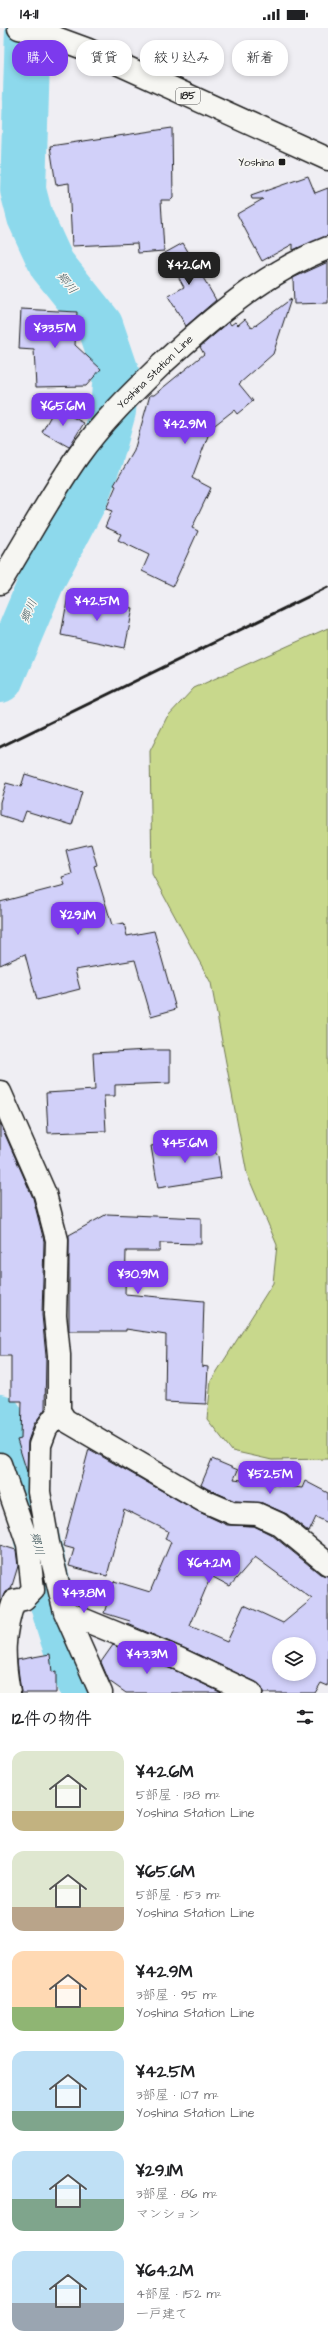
<!DOCTYPE html>
<html lang="ja">
<head>
<meta charset="utf-8">
<style>
	body { margin:0; font-family:"Architects Daughter","Klee One",sans-serif; background:#f6f6f6; color:#202124; height:100vh; display:flex; flex-direction:column; font-size:15px; white-space:nowrap }
	* { box-sizing:border-box; margin:0 }
	p { font-size:13px; color:#757577 }
	.icon { flex:none; width:22px; height:22px; fill:none; stroke:currentColor; stroke-width:2; stroke-linecap:round; stroke-linejoin:round }
	.map { position:relative; height:1665px; overflow:hidden }
	.panel { display:flex; flex-direction:column; background:#fff; flex:1 }
	.panel>* { flex:none }
	.hud { position:absolute; left:12px; top:12px; width:304px; height:36px; display:flex; gap:8px }
	.controls { position:absolute; left:272px; top:1609px; display:grid; gap:8px }
	.controls a { display:grid; place-items:center; width:44px; height:44px; border-radius:50%; background:#fff; box-shadow:0 2px 6px #0003; font-size:20px }
	.price { position:absolute; translate:-50% -34px; padding:0 9px; border-radius:8px; background:#7c3aed; color:#fff; font-size:13px; line-height:26px; filter:drop-shadow(0 1px 2px #0008) }
	.price::after { content:''; position:absolute; left:50%; top:24px; width:12px; height:9px; margin-left:-6px; background:inherit; clip-path:polygon(0 0,100% 0,50% 100%) }
	.price.current { background:#222; color:#fff }
	ul { padding:0; list-style:none }
	li { display:flex; align-items:center; gap:12px; height:100px; padding:0 12px }
	li span { display:grid; place-items:center; flex:none; width:112px; height:80px; border-radius:12px; color:#555 }
	li>.icon { margin-inline-start:auto }
	span .icon { width:48px; height:48px; fill:#fffc; stroke-width:1 }
	li b { font-size:17px }
	h2 { display:flex; justify-content:space-between; align-items:center; height:48px; padding:0 12px; font-size:17px }
	.chip { padding:0 14px; border-radius:16px; background:#fff; box-shadow:0 2px 6px #0003; font-size:14px; line-height:36px }
	.chip.current { background:#7c3aed; color:#fff }
	.status { display:flex; justify-content:space-between; align-items:center; height:28px; padding:0 20px; background:#fff; direction:ltr }
	.status svg { height:11px; fill:currentColor }
	.map>svg:first-child { display:block }
	.green { fill:#c8d88c; stroke:#727a54 }
	.lines { fill:none; stroke-linecap:round; stroke-linejoin:round }
	.river { stroke:#8dd9ec; stroke-width:46 }
	.building { fill:#d1d0f9; stroke:#1c1c1c; fill-rule:evenodd }
	.minor-casing { stroke:#1c1c1c; stroke-width:25 }
	.major-casing { stroke:#1c1c1c; stroke-width:25 }
	.highway-casing { stroke:#1c1c1c; stroke-width:25 }
	.minor { stroke:#f6f6f2; stroke-width:22 }
	.major { stroke:#f6f6f2; stroke-width:22 }
	.highway { stroke:#f6f6f2; stroke-width:22 }
	.rail { stroke:#1c1c1c; stroke-width:3 }
	.poi-dot { fill:#1c1c1c; stroke:#f6f6f2; stroke-width:1.5 }
	.labels { text-anchor:middle; dominant-baseline:central; stroke-width:3; stroke-linejoin:round; paint-order:stroke }
	.shield { fill:#f6f6f2; stroke:#5d5d5c; stroke-width:1 }
	.shield-label { font-size:10px; font-weight:bold; fill:#1c1c1c }
	.poi-label { font-size:11px; fill:#1c1c1c; stroke:#f6f6f2; text-anchor:end }
	.street-label { font-size:11px; fill:#1c1c1c; stroke:#f6f6f2 }
	.water-label { font-size:12px; font-style:italic; fill:#3e555a; stroke:#f6f6f2 }
</style>
</head>
<body>
<div class="status"><b>14:11</b><svg viewBox="0 0 49 12"><path d="M0 12V9h3v3zM5 12V6h3v6zM10 12V3h3v9zM15 12V0h3v12zM26 1h20v11H26zM47 4h2v5h-2z"/></svg></div>
<div class="map">
<svg width="328" height="1665" viewBox="0 0 328 1665">
	<rect width="100%" height="100%" fill="#efeef3"/>
	<filter id="ink" filterUnits="userSpaceOnUse"><feTurbulence type="fractalNoise" baseFrequency=".025" numOctaves="2"/><feDisplacementMap in="SourceGraphic" scale="8" xChannelSelector="R" yChannelSelector="G"/><feConvolveMatrix kernelMatrix="1 2 1 2 8 2 1 2 1" color-interpolation-filters="sRGB"/></filter>
	<g filter="url(#ink)">
		<path class="green" d="M328 600V1431L272 1432 232 1423 207 1391 211 1353 273 1255 277 1217 247 1146 211 955 152 846 150 723 167 689 194 660Z"/>
		<g class="lines">
			<path class="river" d="M0 652 43 550 85 470 100 430 113 383 116 344 100 297 52 237 30 189 23 162 28 0
				M0 1389C8 1411 17 1433 23 1455 42 1525 53 1600 85 1665"/>
		</g>
		<path class="building" d="M172 100 173 170 171 172H161L164 223 138 225 137 215 72 218 69 155 56 157 50 118Z
			M308 148 315 165 328 160V208L293 222V216L262 233 237 186 263 171H252L251 168Z
			M183 215 216 272 186 298 168 268 184 259 165 225Z
			M328 234V275L294 276 293 250Z
			M291 271 273 326 239 356 253 373 237 386 234 382 211 400 192 450 211 460 192 500 198 503 173 558 142 543 149 527 118 512 121 506 105 499 112 483 106 481 116 458 114 457 134 423 150 367H154L204 326 200 319 229 294 231 297 235 294 238 297 245 291 252 300Z
			M21 281 77 284 75 317 101 341 86 358 36 359 34 322 19 321Z
			M55 380 84 395 69 419 42 404Z
			M68 568 133 580 125 620 61 607Z
			M25 746 82 764 72 797 26 783 22 794 0 787V774L6 755 21 759Z
			M91 816 97 837 94 838 112 897 124 895 127 908 154 903 176 981 151 988 135 932 75 942 80 961 37 972 25 926 0 937V874L65 857 62 849 72 846 66 822Z
			M149 1022H170V1055L115 1057V1068H104L106 1103 48 1105 46 1065 95 1062 93 1025Z
			M0 1095 33 1170 44 1213 42 1287 46 1328 45 1381 34 1396 28 1413 27 1444 17 1412 21 1411 22 1373H11V1328H0Z
			M178 1114 179 1121 209 1116 218 1128 221 1150 158 1160 151 1118Z
			M107 1186 201 1190V1216L160 1215V1223H126L125 1266 204 1273 202 1338 208 1339 206 1376 165 1374 166 1307 126 1301V1303H69V1207Z
			M89 1421 197 1483 227 1497 254 1498 272 1507 320 1546 328 1548V1658L321 1655 315 1665H263L261 1658 256 1654 184 1620 128 1596 130 1593 104 1585 114 1553 150 1564 171 1514 165 1511 168 1503 124 1481 107 1548 69 1538 74 1521 63 1518ZM255 1529 312 1571 283 1595 244 1577 227 1614 190 1598 211 1548 230 1558ZM279 1616H309V1646H279Z
			M212 1431 238 1442 234 1451 302 1460 305 1453 328 1465V1495L316 1489 309 1504 287 1486 262 1475 235 1473 208 1461 201 1457Z
			M0 1517 16 1522 18 1538 11 1561 5 1564 0 1576Z
			M113 1617 174 1642 222 1665H126L109 1653 101 1634Z
			M50 1626 52 1644 56 1643V1665H21L17 1632Z"/>
		<g class="lines">
			<defs>
				<path id="minor" d="M0 1064 45 1166 57 1212 55 1287 59 1327V1383L65 1392 202 1472 232 1485 257 1486 279 1496 328 1536
					M59 1383 46 1401 40 1417 39 1464 48 1515 65 1584 101 1665
					M0 1436 28 1516 33 1562 24 1571 14 1573C2 1608 3 1629 9 1665
					M65 1584 179 1631 251 1665"/>
				<path id="major" d="M0 555C26 513 50 468 78 428 102 394 132 365 162 336 211 291 265 244 328 220"/>
				<path id="highway" d="M19 0 48 7 86 21 328 131"/>
			</defs>
			<use href="#minor" class="minor-casing"/>
			<use href="#major" class="major-casing"/>
			<use href="#highway" class="highway-casing"/>
			<use href="#minor" class="minor"/>
			<use href="#major" class="major"/>
			<use href="#highway" class="highway"/>
			<path class="rail" d="M0 719 328 559"/>
		</g>
	</g>
	<rect class="poi-dot" x="278" y="130" width="8" height="8" rx="2"/>
	<g class="labels">
		<rect class="shield" x="176" y="60" width="24" height="16" rx="3"/>
		<g class="shield-label">
			<text x="188" y="68">185</text>
		</g>
		<g class="poi-label">
			<text x="274" y="134">Yoshina</text>
		</g>
		<g class="street-label">
			<text transform="translate(155 344) rotate(-44)">Yoshina Station Line</text>
		</g>
		<g class="water-label">
			<text transform="translate(67 255) rotate(51)">郷川</text>
			<text transform="translate(29 583) rotate(-67)">郷川</text>
			<text transform="translate(37 1516) rotate(76)">郷川</text>
		</g>
	</g>
</svg>
<div class="controls">
<a><svg class="icon" aria-label="layers" viewBox="0 0 24 24"><path d="M12 4l9 5-9 5-9-5zM3 14l9 5 9-5"/></svg></a>
</div>
<b class="price current" style="left:189px;top:258px">¥42.6M</b>
<b class="price" style="left:55px;top:321px">¥33.5M</b>
<b class="price" style="left:63px;top:399px">¥65.6M</b>
<b class="price" style="left:185px;top:417px">¥42.9M</b>
<b class="price" style="left:97px;top:594px">¥42.5M</b>
<b class="price" style="left:78px;top:908px">¥29.1M</b>
<b class="price" style="left:185px;top:1136px">¥45.6M</b>
<b class="price" style="left:138px;top:1267px">¥30.9M</b>
<b class="price" style="left:270px;top:1467px">¥52.5M</b>
<b class="price" style="left:209px;top:1556px">¥64.2M</b>
<b class="price" style="left:84px;top:1586px">¥43.8M</b>
<b class="price" style="left:147px;top:1647px">¥43.3M</b>
<div class="hud">
<a class="chip current">購入</a>
<a class="chip">賃貸</a>
<a class="chip">絞り込み</a>
<a class="chip">新着</a>
</div>
</div>
<section class="panel">
<h2>12件の物件<svg class="icon" aria-label="filters" viewBox="0 0 24 24"><path d="M4 7h16M4 17h16"/><circle cx="9" cy="7" r="2"/><circle cx="15" cy="17" r="2"/></svg></h2>
<ul>
<li><span style="background:linear-gradient(#dfe7d0 75%,#c2b280 0)"><svg class="icon" aria-label="home" viewBox="0 0 24 24"><path d="M3 11l9-7 9 7M6 9v11h12V9"/></svg></span><div><b>¥42.6M</b><p>5部屋 · 138 m²</p><p>Yoshina Station Line</p></div></li>
<li><span style="background:linear-gradient(#dfe7d0 70%,#b9a48a 0)"><svg class="icon" aria-label="home" viewBox="0 0 24 24"><path d="M3 11l9-7 9 7M6 9v11h12V9"/></svg></span><div><b>¥65.6M</b><p>5部屋 · 153 m²</p><p>Yoshina Station Line</p></div></li>
<li><span style="background:linear-gradient(#ffd9b3 70%,#8fb573 0)"><svg class="icon" aria-label="home" viewBox="0 0 24 24"><path d="M3 11l9-7 9 7M6 9v11h12V9"/></svg></span><div><b>¥42.9M</b><p>3部屋 · 95 m²</p><p>Yoshina Station Line</p></div></li>
<li><span style="background:linear-gradient(#bfe0f5 75%,#7fa58c 0)"><svg class="icon" aria-label="home" viewBox="0 0 24 24"><path d="M3 11l9-7 9 7M6 9v11h12V9"/></svg></span><div><b>¥42.5M</b><p>3部屋 · 107 m²</p><p>Yoshina Station Line</p></div></li>
<li><span style="background:linear-gradient(#bfe0f5 60%,#7fa58c 0)"><svg class="icon" aria-label="home" viewBox="0 0 24 24"><path d="M3 11l9-7 9 7M6 9v11h12V9"/></svg></span><div><b>¥29.1M</b><p>3部屋 · 86 m²</p><p>マンション</p></div></li>
<li><span style="background:linear-gradient(#bfe0f5 65%,#9aa5b1 0)"><svg class="icon" aria-label="home" viewBox="0 0 24 24"><path d="M3 11l9-7 9 7M6 9v11h12V9"/></svg></span><div><b>¥64.2M</b><p>4部屋 · 152 m²</p><p>一戸建て</p></div></li>
</ul>
</section>
</body>
</html>
